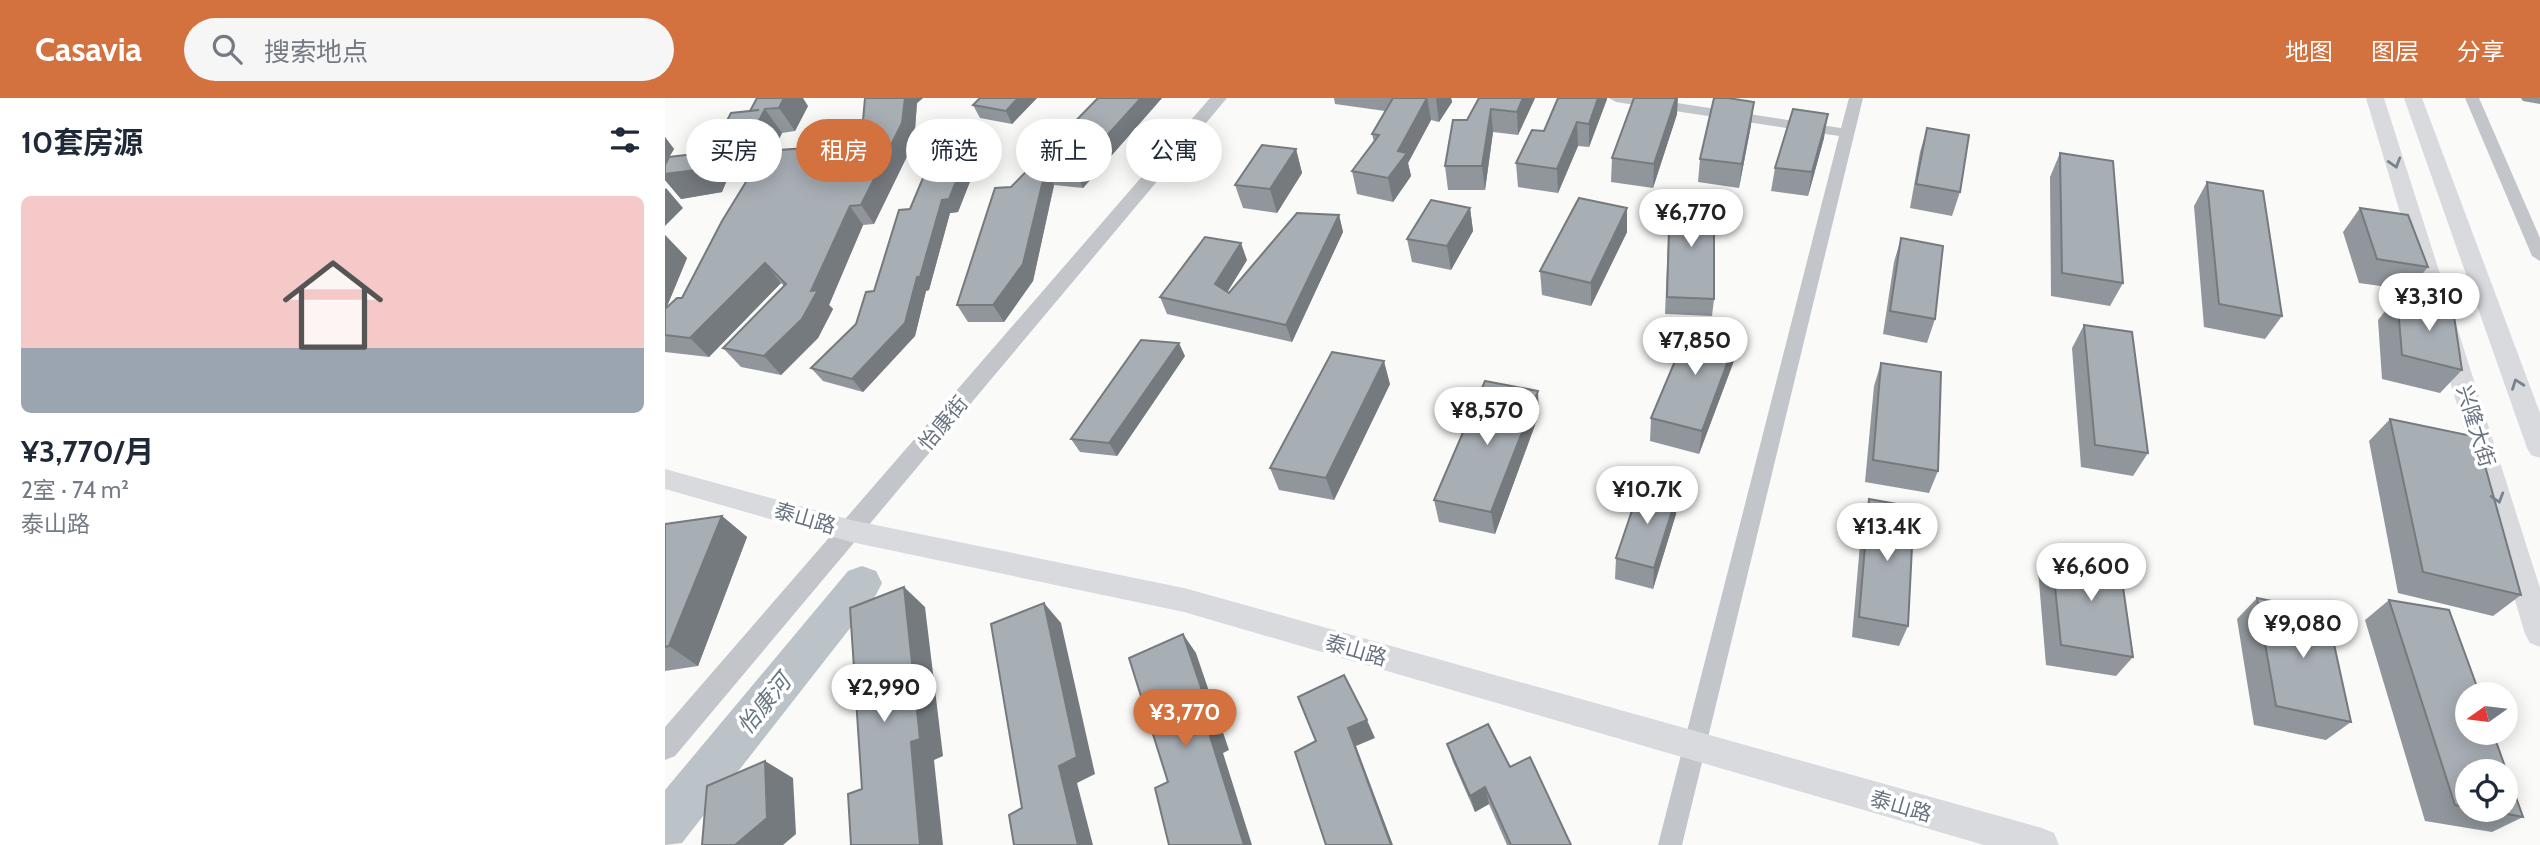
<!DOCTYPE html>
<html lang="zh">
<head>
<meta charset="utf-8">
<style>
	body { margin:0; font-family:Cabin,"Noto Sans SC",sans-serif; background:#f6f6f7; color:#1f2937; height:100vh; display:flex; flex-direction:column; font-size:26px; white-space:nowrap }
	* { box-sizing:border-box; margin:0 }
	p { font-size:23px; color:#747a83 }
	.icon { flex:none; width:38px; height:38px; fill:none; stroke:currentColor; stroke-width:2; stroke-linecap:round; stroke-linejoin:round }
	.map { position:relative; flex:1; overflow:hidden }
	.side { display:flex; flex-direction:column; background:#fff; width:665px }
	.side>* { flex:none }
	.guide { position:absolute; left:21px; top:21px; width:665px; height:63px; display:flex; gap:14px }
	.needle { width:46px; rotate:256deg }
	.fabs { position:absolute; left:1790px; top:584px; display:grid; gap:14px }
	.fabs a { display:grid; place-items:center; width:63px; height:63px; border-radius:50%; background:#fff; box-shadow:0 4px 18px #0003; font-size:35px }
	.price { position:absolute; translate:-50% -60px; padding:0 16px; border-radius:24px; background:#fff; color:#222; font-size:23px; line-height:46px; filter:drop-shadow(0 2px 4px #0008) }
	.price::after { content:''; position:absolute; left:50%; top:42px; width:21px; height:16px; margin-left:-10px; background:inherit; clip-path:polygon(0 0,100% 0,50% 100%) }
	.price.active { background:#d3713f; color:#fff }
	ul { padding:0; list-style:none }
	li { display:grid; align-content:center; gap:14px; height:371px; padding:0 21px }
	li+li { border-top:2px solid #e0e1e3 }
	li span { display:grid; place-items:center; height:217px; border-radius:10px; color:#555 }
	li>.icon { margin-inline-start:auto }
	span .icon { width:126px; height:126px; fill:#fffc; stroke-width:1 }
	li b { font-size:30px }
	h2 { display:flex; justify-content:space-between; align-items:center; height:84px; padding:0 21px; font-size:30px }
	.tag { padding:0 24px; border-radius:32px; background:#fff; box-shadow:0 4px 18px #0003; font-size:24px; line-height:63px }
	.tag.active { background:#d3713f; color:#fff }
	header { display:flex; align-items:center; gap:42px; box-sizing:border-box; height:98px; padding:0 35px; background:#d3713f; color:#fff }
	header strong { font-size:33px }
	nav { display:flex; gap:38px; margin-inline-start:auto; font-size:24px }
	.search { width:490px; height:63px; background:#f6f6f7; display:flex; align-items:center; gap:18px; box-sizing:border-box; padding:0 24px; border-radius:38px; color:#747a83; font-size:26px }
	main { display:flex; flex:1; min-height:0 }
	.map>svg:first-child { display:block }
	.lines { fill:none; stroke-linecap:round; stroke-linejoin:round }
	.river { fill:#bbc3c8; fill-rule:evenodd }
	.minor { fill:#c2c5c9; fill-rule:evenodd }
	.tertiary { fill:#c2c5c9; fill-rule:evenodd }
	.secondary { fill:#d8dade; fill-rule:evenodd }
	.wall { fill:#90969b; fill-rule:evenodd }
	.shaded-wall { fill:#757a7e }
	.building { fill:#a7aeb4; stroke:#757a7e; stroke-width:2 }
	.oneway { stroke:#78828e }
	.labels { text-anchor:middle; dominant-baseline:central; stroke-width:7; stroke-linejoin:round; paint-order:stroke }
	.street-label { font-size:21px; fill:#677380; stroke:#fff }
	.water-label { font-size:23px; font-style:italic; fill:#677780; stroke:#fff }
</style>
</head>
<body>
<header>
<strong>Casavia</strong>
<div class="search"><svg class="icon" aria-label="search" viewBox="0 0 24 24"><circle cx="10" cy="10" r="6"/><path d="M15 15l6 6"/></svg>搜索地点</div>
<nav><a>地图</a><a>图层</a><a>分享</a></nav>
</header>
<main>
<section class="side">
<h2>10套房源<svg class="icon" aria-label="filters" viewBox="0 0 24 24"><path d="M4 7h16M4 17h16"/><circle cx="9" cy="7" r="2"/><circle cx="15" cy="17" r="2"/></svg></h2>
<ul>
<li><span style="background:linear-gradient(#f6c9c9 70%,#9aa5b1 0)"><svg class="icon" aria-label="home" viewBox="0 0 24 24"><path d="M3 11l9-7 9 7M6 9v11h12V9"/></svg></span><div><b>¥3,770/月</b><p>2室 · 74 m²</p><p>泰山路</p></div></li>
</ul>
</section>
<div class="map">
<svg width="1875" height="747" viewBox="0 0 1875 747">
	<rect width="100%" height="100%" fill="#fafaf8"/>
	<g class="lines">
		<path class="river" d="M197 468 211 473 217 485 211 497 17 745 0 747V692L183 473Z"/>
		<path class="minor" d="M944 0H979L1176 30 1184 0H1198L1017 747H993L1174 38 951 4Z
			M1800 0H1814L1875 140V163L1867 158Z"/>
		<path class="tertiary" d="M545 0H562L10 658 0 662V629Z"/>
		<path class="secondary" d="M1701 0H1719L1875 490V549L1865 545 1860 536Z
			M1739 0H1757L1875 315V360L1866 357 1862 350Z
			M0 371 186 422 519 490 1377 730 1389 735 1394 747H1319L519 514 186 444 0 391Z"/>
	</g>
	<path class="wall" d="M200 0H258L252 5 249 44 209 126 198 127 164 207 168 211 153 240 116 277 76 269 58 250 119 188 116 185 44 259 0 254V137L22 160 1 211 17 200 87 75 64 77 57 94 16 101 0 82V39L9 51 4 59 29 56 56 34 85 13 143 8 130 33 117 35 108 52 184 47 197 34Z
		M315 0H372L347 26 315 20 308 7Z
		M433 0H497L418 90 389 87 368 183 339 224H303L292 207 346 89Z
		M669 0H786L787 4 774 24 766 22 743 65 746 78 728 104 692 96 687 73 709 44 707 36 720 13 670 6Z
		M814 0H870L853 37 828 34 820 92H783L780 68Z
		M1856 0H1875V6L1858 3Z
		M942 1 924 49 913 48 893 95 853 89 851 65 879 33Z
		M1012 16 988 90 946 84 947 60Z
		M1086 27 1074 90 1033 84 1035 61Z
		M1262 30 1295 94 1287 118 1245 110 1255 54Z
		M311 35 319 48 293 114 285 115 264 192 261 193 250 238 198 294 158 283 146 270 191 226 209 193 245 111Z
		M1159 40 1143 98 1106 93 1110 70Z
		M631 51 637 75 612 115 578 110 570 87Z
		M1395 55 1458 185 1445 208 1386 198 1385 79Z
		M1542 84 1617 218 1600 241 1539 229 1529 108Z
		M805 110 808 133 786 172 747 164 742 141Z
		M962 110V134L926 208 877 197 875 173Z
		M1695 110 1763 169 1744 192 1694 185 1678 134Z
		M1004 116 1049 201 1047 218 1000 216Z
		M674 117 678 134 627 244 502 216 495 199 582 162 562 194 564 195Z
		M1236 140 1270 221 1262 245 1218 236 1229 164Z
		M1732 198 1797 272 1775 295 1717 281 1713 222Z
		M1419 227 1483 355 1468 378 1416 369 1407 250Z
		M520 258 452 358 415 354 406 341Z
		M1070 260 1034 356 985 343 986 320Z
		M1216 265 1273 373 1264 395 1200 384 1209 288Z
		M725 286 669 402 614 392 605 370Z
		M874 316 830 436 774 424 769 402Z
		M1725 321 1856 497 1828 518 1733 495 1704 343Z
		M1013 394 1011 416 988 491 950 481 951 460Z
		M1204 401 1243 528 1234 548 1187 539 1197 423Z
		M57 418 82 439 33 568 0 573V426Z
		M1386 451 1468 559 1451 578 1381 567 1373 472Z
		M1592 500 1686 624 1661 642 1589 627 1572 521Z
		M1724 502 1858 719 1827 734 1760 723 1700 522ZM1802 674 1841 712H1802Z
		M782 646 845 669 906 747H842L824 706 810 714 788 664Z"/>
	<path class="shaded-wall" d="M119 0H138L143 8 130 33 114 10Z
		M240 0H258L252 5 249 44 209 126 196 107Z
		M353 0H372L347 26 341 13Z
		M476 0H497L418 90 410 73Z
		M762 0 766 22 743 65 746 78 728 104 723 80 733 53Z
		M771 0H786L787 4 774 24Z
		M858 0H870L853 37 852 14Z
		M933 0H942V1L924 49V26Z
		M1011 0H1013L1012 16 988 90 989 66Z
		M1089 4 1086 27 1074 90 1077 66Z
		M100 11 117 35 98 74 80 50Z
		M826 11 828 34 820 92 817 68Z
		M1163 16 1159 40 1143 98 1147 74Z
		M912 24 913 48 893 95 892 71Z
		M311 35 319 48 293 114 285 115 264 192 261 193 250 238 198 294 187 281 252 179 277 102Z
		M0 39 9 51 0 66Z
		M631 51 637 75 612 115 605 91Z
		M45 54 64 77 57 94 16 101 0 82V76Z
		M381 70 389 87 368 183 339 224 328 207Z
		M1 90 18 110 0 128V91Z
		M185 108 198 127 164 207 168 211 153 240 116 277 99 258 146 193Z
		M805 110 808 133 786 172 782 148Z
		M962 110V134L926 208V185Z
		M674 117 678 134 627 244 621 227Z
		M0 137 22 160 0 213Z
		M576 145 582 162 557 203 550 186Z
		M100 165 116 185 44 259 25 240Z
		M1073 236 1070 260 1034 356 1037 333Z
		M514 245 520 258 452 358 444 345Z
		M719 263 725 286 669 402 661 380Z
		M873 293 874 316 830 436 826 414Z
		M1013 394 1011 416 988 491 989 470Z
		M57 418 82 439 33 568 4 548Z
		M239 489 260 509 278 658 269 662 278 747H255L246 644Z
		M379 505 396 525 430 676 412 685 428 747H413L394 668Z
		M518 536 531 555 564 652 558 655 587 747H579L545 638Z
		M702 622 710 640 691 648 728 747H726L683 630Z
		M100 663 128 680 131 736 118 747H70Z
		M820 689 824 706 810 714 805 698Z"/>
	<path class="building" d="M92 0H119L114 10 100 11 80 50 45 54 38 71 0 76V67L4 59 29 56 41 36 56 34 66 15 94 12 85 13Z
		M200 0H240L237 25 196 107 185 108 146 193 153 192 137 221 99 258 58 250 121 186 100 165 25 240 0 237V211L12 200H17L57 123 100 53 184 47 191 34H197Z
		M315 0H353L341 13 308 7Z
		M433 0H476L410 73 381 70 358 166 328 207H292L330 90 346 89Z
		M728 0H762L733 53 742 55 723 80 687 73 714 37 707 36Z
		M814 0H858L852 14 826 11 817 68H780L788 22H802Z
		M893 0H933L924 26 912 24 892 71 851 65 867 32 879 33Z
		M969 0H1011L989 66 947 60Z
		M1049 0H1063L1089 4 1077 66 1035 61Z
		M1128 11 1163 16 1147 74 1110 70Z
		M1262 30 1304 37 1295 94 1251 86Z
		M311 35 284 101 277 102 255 179H252L240 225 187 281 146 270 191 226 201 194 209 193 234 112 245 111 276 37Z
		M597 47 631 51 605 91 570 87Z
		M1395 55 1448 63 1458 185 1397 175Z
		M1542 84 1598 93 1617 218 1554 206Z
		M1005 99 1049 101V201L1002 199Z
		M914 100 962 110 926 185 875 173Z
		M766 102 805 110 782 148 742 141Z
		M1695 110 1743 117 1763 169 1712 161Z
		M632 115 674 117 621 227 495 199 540 139 576 145 550 186 564 195Z
		M1236 140 1278 148 1270 221 1225 213Z
		M1732 198 1788 211 1797 272 1737 257Z
		M1026 225 1073 236 1037 333 986 320Z
		M1419 227 1467 234 1483 355 1430 347Z
		M476 242 514 245 444 345 406 341Z
		M667 254 719 263 661 380 605 370Z
		M1216 265 1276 274 1273 373 1208 362Z
		M820 283 873 293 826 414 769 402Z
		M1725 321 1812 339 1856 497 1758 474Z
		M976 386 1013 394 989 470 951 460Z
		M1204 401 1249 409 1243 528 1194 519Z
		M57 418 4 548 0 549V426Z
		M1386 451 1454 461 1468 559 1396 547Z
		M239 489 255 641 246 644 255 747H186L183 696 197 691 185 510Z
		M1592 500 1662 514 1686 624 1611 608Z
		M1724 502 1784 512 1815 597H1802V635H1828L1858 719 1822 712H1841V674H1802V709L1790 707Z
		M379 505 412 659 394 668 413 747H349L344 717 357 710 326 526Z
		M518 536 551 634 545 638 579 747H504L490 690 503 684 464 560Z
		M679 577 702 622 683 630 726 747H661L630 654 651 643 633 599Z
		M823 626 845 669 865 659 906 747H846L820 689 805 698 782 646Z
		M100 663 102 720 70 747H37L42 688Z"/>
	<defs><path id="oneway-chevron" d="M-2-3.5L2.5 0L-2 3.5" fill="none" stroke-width="1.6" stroke-linecap="round" stroke-linejoin="round" transform="scale(1.75)"/></defs>
	<g class="oneway">
		<use href="#oneway-chevron" transform="translate(1730 65) rotate(73)"/>
		<use href="#oneway-chevron" transform="translate(1852 286) rotate(-110)"/>
		<use href="#oneway-chevron" transform="translate(1833 400) rotate(73)"/>
	</g>
	<g class="labels">
		<g class="street-label">
			<text transform="translate(278 325) rotate(-50)">怡康街</text>
			<text transform="translate(1811 328) rotate(73)">兴隆大街</text>
			<text transform="translate(140 420) rotate(16)">泰山路</text>
			<text transform="translate(691 552) rotate(16)">泰山路</text>
			<text transform="translate(1236 708) rotate(16)">泰山路</text>
		</g>
		<g class="water-label">
			<text transform="translate(99 606) rotate(-51)">怡康河</text>
		</g>
	</g>
</svg>
<div class="fabs">
<a><svg class="needle" viewBox="-14 -14 28 28"><path d="M0-13l5 13h-10z" fill="#e53935"/><path d="M0 13l5-13h-10z" fill="#747a83"/></svg></a>
<a><svg class="icon" aria-label="locate" viewBox="0 0 24 24"><circle cx="12" cy="12" r="6"/><path d="M12 2v4M12 18v4M2 12h4M18 12h4"/></svg></a>
</div>
<b class="price" style="left:1026px;top:151px">¥6,770</b>
<b class="price" style="left:1764px;top:235px">¥3,310</b>
<b class="price" style="left:1030px;top:279px">¥7,850</b>
<b class="price" style="left:822px;top:349px">¥8,570</b>
<b class="price" style="left:982px;top:428px">¥10.7K</b>
<b class="price" style="left:1222px;top:465px">¥13.4K</b>
<b class="price" style="left:1426px;top:505px">¥6,600</b>
<b class="price" style="left:1638px;top:562px">¥9,080</b>
<b class="price" style="left:219px;top:626px">¥2,990</b>
<b class="price active" style="left:520px;top:651px">¥3,770</b>
<div class="guide">
<a class="tag">买房</a>
<a class="tag active">租房</a>
<a class="tag">筛选</a>
<a class="tag">新上</a>
<a class="tag">公寓</a>
</div>
</div>
</main>
</body>
</html>
